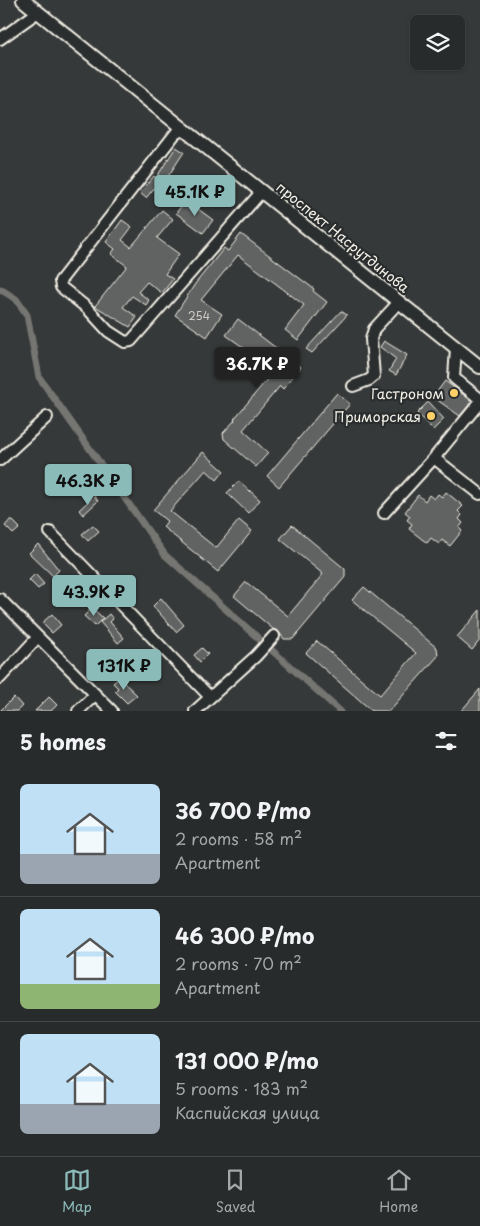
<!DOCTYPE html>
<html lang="en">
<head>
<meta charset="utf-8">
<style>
	body { margin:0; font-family:"Playpen Sans",sans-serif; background:#343737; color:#f1f3f6; height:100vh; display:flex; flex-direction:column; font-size:19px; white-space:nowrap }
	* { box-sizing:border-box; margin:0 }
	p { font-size:16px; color:#a5a7a9 }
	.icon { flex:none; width:28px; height:28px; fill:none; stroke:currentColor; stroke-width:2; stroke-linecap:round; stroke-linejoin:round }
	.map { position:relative; height:711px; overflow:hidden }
	.drawer { display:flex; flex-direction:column; background:#282b2b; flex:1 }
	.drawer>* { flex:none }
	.tools { position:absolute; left:410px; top:15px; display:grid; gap:10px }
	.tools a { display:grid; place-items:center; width:55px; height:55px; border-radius:8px; background:#282b2b; box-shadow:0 1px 4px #0004,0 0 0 1px #444747; font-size:25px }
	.price { position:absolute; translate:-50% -42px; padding:0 11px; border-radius:5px; background:#8bbbb9; color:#111; font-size:16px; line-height:32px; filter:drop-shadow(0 1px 2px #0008) }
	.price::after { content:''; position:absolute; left:50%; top:30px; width:15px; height:11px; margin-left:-8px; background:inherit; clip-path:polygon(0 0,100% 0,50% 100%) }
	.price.on { background:#222; color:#fff }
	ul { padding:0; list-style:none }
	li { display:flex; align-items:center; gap:15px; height:125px; padding:0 20px }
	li+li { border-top:1px solid #444747 }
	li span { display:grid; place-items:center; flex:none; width:140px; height:100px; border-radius:8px; color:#555 }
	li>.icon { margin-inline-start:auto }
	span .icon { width:60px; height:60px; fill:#fffc; stroke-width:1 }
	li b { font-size:21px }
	h2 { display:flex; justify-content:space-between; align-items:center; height:60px; padding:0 20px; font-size:21px }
	.dock { display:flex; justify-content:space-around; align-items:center; height:70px; border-top:1px solid #444747; background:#282b2b; font-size:14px; color:#a5a7a9 }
	.dock a { display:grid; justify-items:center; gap:2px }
	.dock .on { color:#8bbbb9 }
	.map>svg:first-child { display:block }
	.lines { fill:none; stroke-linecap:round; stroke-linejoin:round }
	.canal { stroke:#757572; stroke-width:7 }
	.building { fill:#616362; stroke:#f4f1e8 }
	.minor-casing { stroke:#f4f1e8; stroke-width:14 }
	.major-casing { stroke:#f4f1e8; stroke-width:16 }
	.minor { stroke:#2a2d2e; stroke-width:10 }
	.major { stroke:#2a2d2e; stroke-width:12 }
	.poi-dot { fill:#ffd166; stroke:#2a2d2e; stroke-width:2 }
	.labels { text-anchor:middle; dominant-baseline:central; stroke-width:4.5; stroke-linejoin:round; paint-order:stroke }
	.number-label { font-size:11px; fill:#cfcec6 }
	.street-label { font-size:14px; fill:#f4f1e8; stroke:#2a2d2e }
	.poi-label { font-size:14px; fill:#f4f1e8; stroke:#2a2d2e; text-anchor:end }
</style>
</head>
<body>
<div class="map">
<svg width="480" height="711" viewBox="0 0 480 711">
	<rect width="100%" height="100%" fill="#363939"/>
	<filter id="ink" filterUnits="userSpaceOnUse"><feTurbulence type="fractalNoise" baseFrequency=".02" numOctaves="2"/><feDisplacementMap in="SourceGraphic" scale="10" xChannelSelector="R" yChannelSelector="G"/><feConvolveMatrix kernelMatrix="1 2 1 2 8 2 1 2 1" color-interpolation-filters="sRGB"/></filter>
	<g filter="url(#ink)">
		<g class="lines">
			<path class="canal" d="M0 289 16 299 27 315 39 377 165 555 340 711"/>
		</g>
		<path class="building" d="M176 147 184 152 167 178 164 176 146 198 140 193 154 176 156 178Z
			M186 200 213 220 203 233 176 213Z
			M162 210 173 219 157 238 179 254 165 274 173 279 162 293 147 282 138 292 149 300 146 305 132 296 123 307 137 317 130 327 95 306 127 266 111 254 115 249 106 242 122 220 132 227 122 240 131 247Z
			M241 234 314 289 313 291 327 302 298 340 285 330 304 305 238 255 201 300 222 314 207 337 175 315 195 284 224 248 228 251Z
			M341 311 347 315 312 353 306 349Z
			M238 319 301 367 283 389 280 386 243 430 268 453 256 467 224 439 223 433 235 420 234 419 275 370 226 335Z
			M384 341 407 355 396 375 389 371 396 359 380 347Z
			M445 381 472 401 460 416 433 397Z
			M337 393 350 404 279 487 267 476Z
			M428 402 444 419 433 430 417 413Z
			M203 452 224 471 217 480 206 470 170 511 216 548 239 520 252 531 218 572 163 527 167 521 153 510Z
			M239 481 260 500 248 513 227 493Z
			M446 492 463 506 458 511 462 515 459 519 463 523 459 528 462 531 450 546 442 540 439 544 431 538 427 543 409 529 412 524 407 520 410 516 405 512 418 495 425 501 429 495 434 499 438 494 442 497Z
			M94 496 98 501 83 515 79 510Z
			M11 519 20 528 13 534 5 526Z
			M93 525 99 531 88 541 82 534Z
			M292 525 345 569V577L293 639H284L278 631 273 629 234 596 246 582 288 616 323 574 280 539Z
			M38 544 59 570 53 576 29 553Z
			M35 574 44 584 38 589 29 580Z
			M364 587 437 648 438 656 389 711H372L306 653 317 641 380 695 416 653 352 600Z
			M161 598 184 625 176 632 153 606Z
			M92 608 103 618 95 626 84 616Z
			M480 610V640L472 650 457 637Z
			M52 614 61 625 52 633 42 623Z
			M109 614 113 619 110 622 124 638 118 643 100 622Z
			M202 648 208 654 200 662 194 655Z
			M119 678 137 695 127 703 115 691 118 688 113 683Z
			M480 689V711H461Z
			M14 697 22 706 17 711H0Z
			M49 697 57 705 51 711H35Z"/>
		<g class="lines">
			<defs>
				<path id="minor" d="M0 39 38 12
					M184 129 175 134 60 281 61 287 87 308 108 331 125 342 131 341 262 191
					M456 348 454 378 480 399
					M353 386 369 380 374 376 371 339 374 329 399 302
					M434 458 480 494
					M0 460 47 417
					M384 513 434 458 480 402
					M50 532 210 697
					M0 599 112 711
					M0 678 37 638
					M78 711 95 695
					M195 711 256 656 274 636"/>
				<path id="major" d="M23 0 480 367"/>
			</defs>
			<use href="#minor" class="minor-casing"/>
			<use href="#major" class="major-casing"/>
			<use href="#minor" class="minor"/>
			<use href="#major" class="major"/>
		</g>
	</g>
	<g class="poi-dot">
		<circle cx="454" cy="393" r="5"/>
		<circle cx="431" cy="416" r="5"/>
	</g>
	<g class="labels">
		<g class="number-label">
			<text x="199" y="315">254</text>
		</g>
		<g class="street-label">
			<text transform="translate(343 237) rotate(39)">проспект Насрутдинова</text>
		</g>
		<g class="poi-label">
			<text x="444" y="393">Гастроном</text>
			<text x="421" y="416">Приморская</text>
		</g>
	</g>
</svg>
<div class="tools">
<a><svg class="icon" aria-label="layers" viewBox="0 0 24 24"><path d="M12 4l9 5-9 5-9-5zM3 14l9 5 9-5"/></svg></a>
</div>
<b class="price" style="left:195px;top:217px">45.1K ₽</b>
<b class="price on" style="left:257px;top:389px">36.7K ₽</b>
<b class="price" style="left:88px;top:506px">46.3K ₽</b>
<b class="price" style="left:94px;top:617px">43.9K ₽</b>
<b class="price" style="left:124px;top:691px">131K ₽</b>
</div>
<section class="drawer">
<h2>5 homes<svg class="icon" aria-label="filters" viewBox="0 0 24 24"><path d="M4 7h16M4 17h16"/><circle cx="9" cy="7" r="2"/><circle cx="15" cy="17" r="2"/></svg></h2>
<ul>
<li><span style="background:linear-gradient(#bfe0f5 70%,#9aa5b1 0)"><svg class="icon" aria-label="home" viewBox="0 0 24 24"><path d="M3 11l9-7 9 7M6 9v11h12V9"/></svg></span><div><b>36 700 ₽/mo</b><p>2 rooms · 58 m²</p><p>Apartment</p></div></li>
<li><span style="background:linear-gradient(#bfe0f5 75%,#8fb573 0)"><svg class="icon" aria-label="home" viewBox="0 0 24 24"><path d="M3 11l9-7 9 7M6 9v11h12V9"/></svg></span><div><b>46 300 ₽/mo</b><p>2 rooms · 70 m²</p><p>Apartment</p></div></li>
<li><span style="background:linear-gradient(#bfe0f5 70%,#9aa5b1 0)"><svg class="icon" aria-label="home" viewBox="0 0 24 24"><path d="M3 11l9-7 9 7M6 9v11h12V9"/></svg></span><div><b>131 000 ₽/mo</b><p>5 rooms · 183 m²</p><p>Каспийская улица</p></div></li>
</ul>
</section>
<nav class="dock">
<a class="on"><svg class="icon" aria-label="map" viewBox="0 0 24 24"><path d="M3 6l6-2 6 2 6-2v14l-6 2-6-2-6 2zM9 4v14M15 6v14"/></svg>Map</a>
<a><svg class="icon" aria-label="saved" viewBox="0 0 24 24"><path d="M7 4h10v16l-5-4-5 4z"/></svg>Saved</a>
<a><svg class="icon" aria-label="home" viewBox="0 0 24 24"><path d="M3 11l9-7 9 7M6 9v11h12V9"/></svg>Home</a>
</nav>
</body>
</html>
